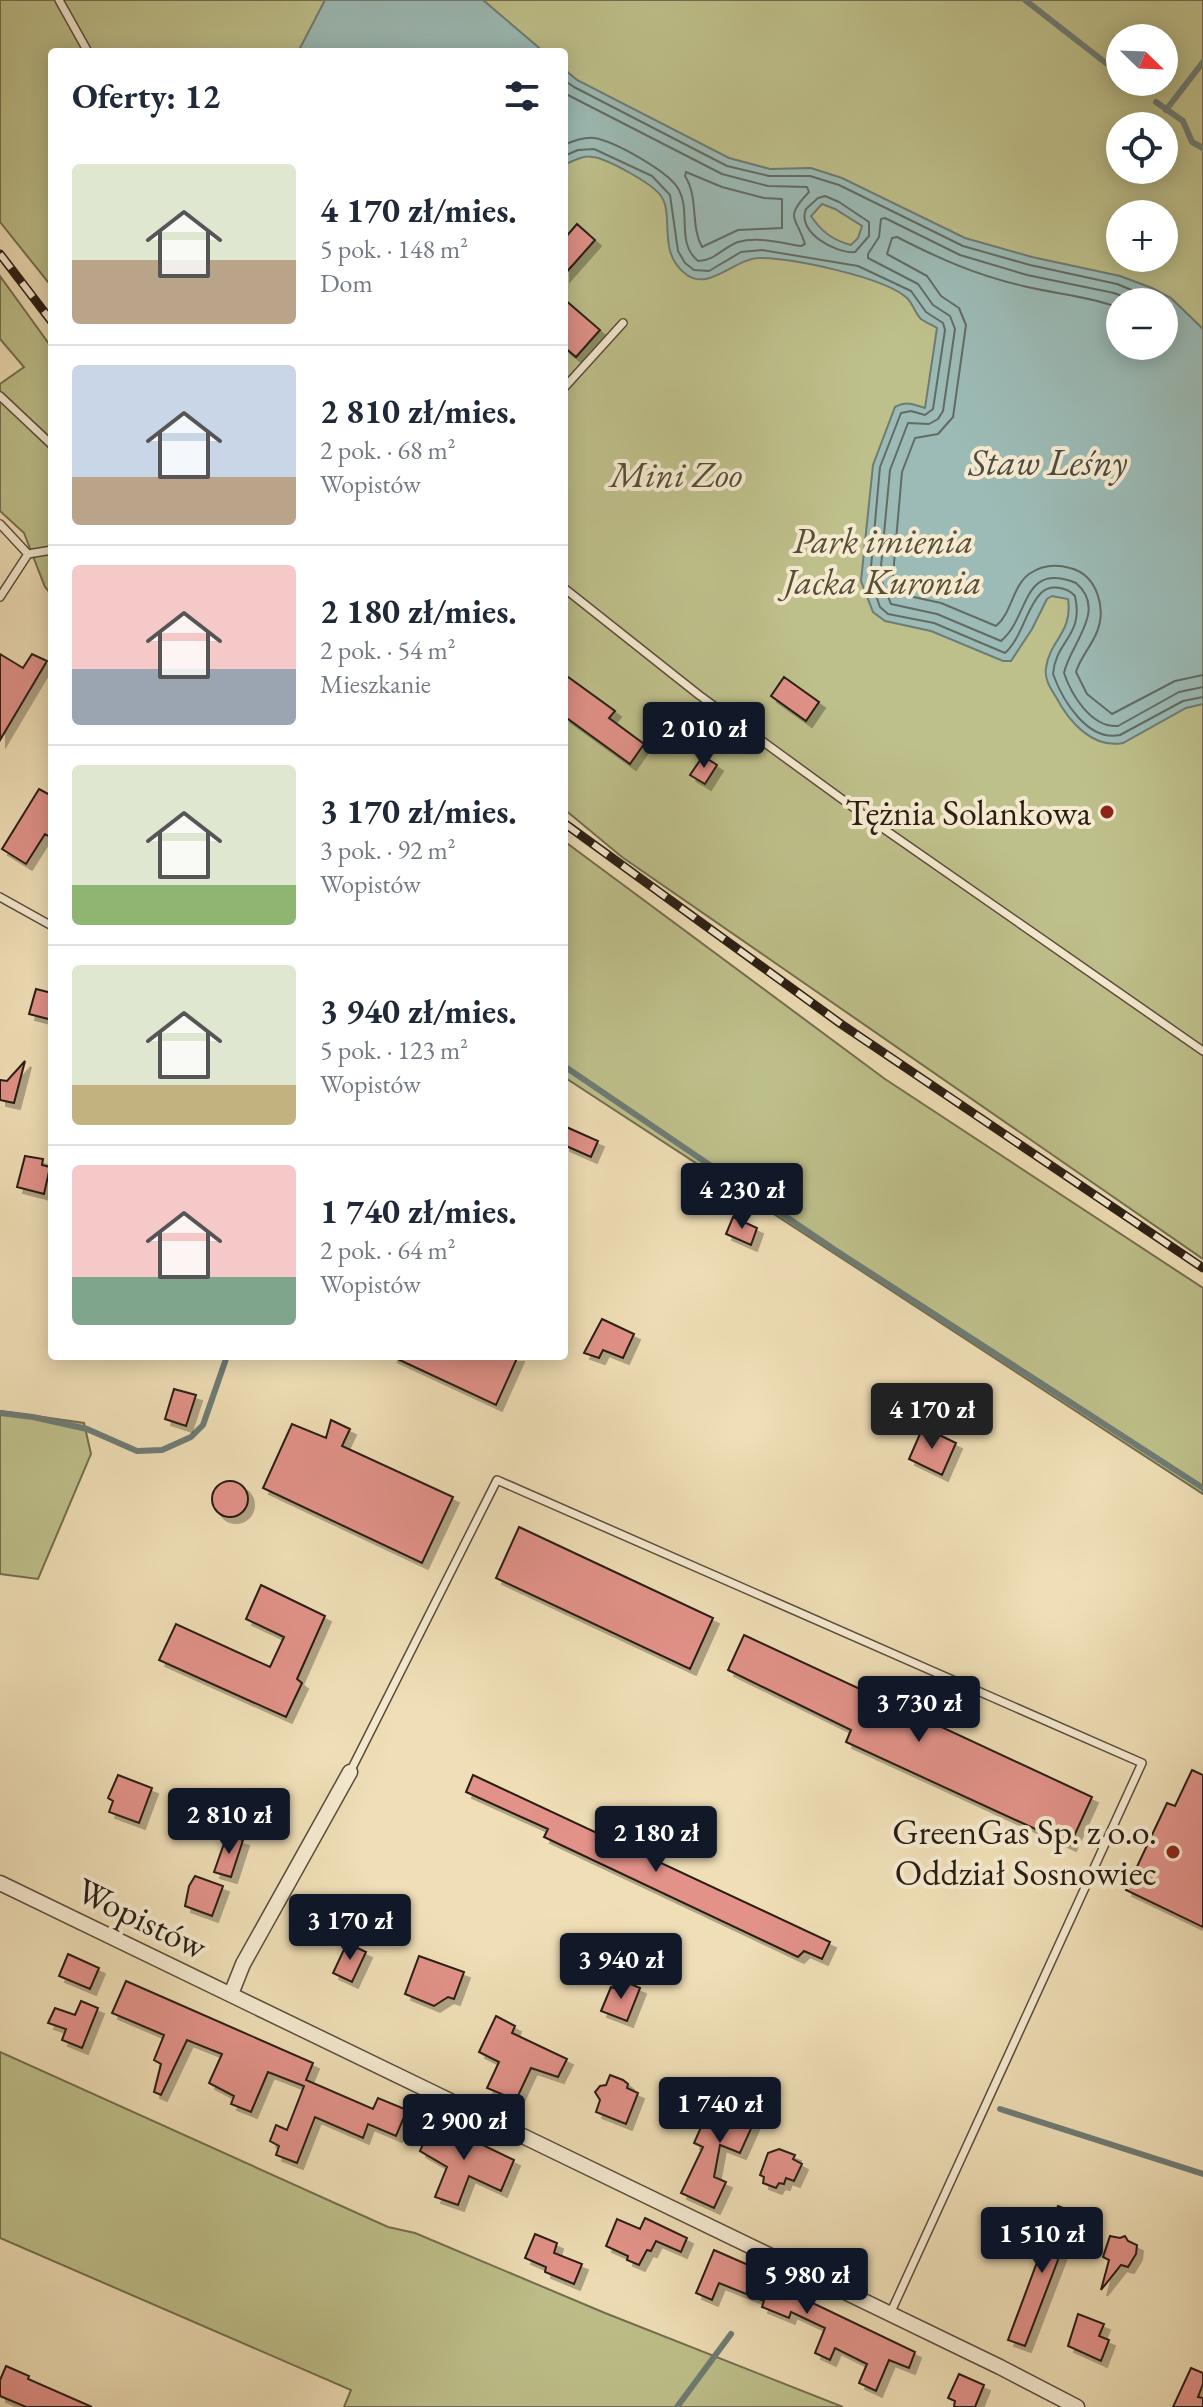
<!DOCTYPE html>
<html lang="pl">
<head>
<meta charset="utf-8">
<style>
	body { margin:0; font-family:"EB Garamond",serif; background:#f6f6f7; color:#1f2937; height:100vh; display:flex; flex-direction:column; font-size:30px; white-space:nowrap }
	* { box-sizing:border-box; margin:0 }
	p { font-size:26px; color:#747a83 }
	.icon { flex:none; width:44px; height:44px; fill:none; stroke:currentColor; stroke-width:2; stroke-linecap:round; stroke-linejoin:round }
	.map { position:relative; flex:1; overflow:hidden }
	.sheet { position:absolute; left:48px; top:48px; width:520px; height:1312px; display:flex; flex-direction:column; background:#fff; border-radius:8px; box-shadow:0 4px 20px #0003 }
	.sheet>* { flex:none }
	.needle { width:52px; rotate:113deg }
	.controls { position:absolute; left:1106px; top:24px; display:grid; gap:16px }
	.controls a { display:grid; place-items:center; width:72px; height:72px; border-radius:50%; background:#fff; box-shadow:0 4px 20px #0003; font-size:40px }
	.price { position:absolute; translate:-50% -68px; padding:0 18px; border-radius:8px; background:#111827; color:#fff; font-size:26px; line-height:52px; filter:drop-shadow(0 2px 4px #0008) }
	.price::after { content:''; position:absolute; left:50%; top:48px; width:24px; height:18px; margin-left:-12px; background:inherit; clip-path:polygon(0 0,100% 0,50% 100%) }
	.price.selected { background:#222; color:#fff }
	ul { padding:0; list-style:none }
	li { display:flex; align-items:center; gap:24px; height:200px; padding:0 24px }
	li+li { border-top:2px solid #e0e1e3 }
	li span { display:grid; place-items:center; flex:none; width:224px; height:160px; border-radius:8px; color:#555 }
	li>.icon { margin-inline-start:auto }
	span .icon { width:96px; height:96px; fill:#fffc; stroke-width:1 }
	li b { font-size:34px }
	h2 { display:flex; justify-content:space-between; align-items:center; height:96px; padding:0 24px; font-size:34px }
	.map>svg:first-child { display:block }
	.green { fill:#bec08b; stroke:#746e4f; stroke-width:2; fill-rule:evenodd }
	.water { fill:#9cbbb6; stroke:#6e7c75; stroke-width:2; fill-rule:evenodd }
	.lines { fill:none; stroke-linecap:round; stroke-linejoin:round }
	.shore { stroke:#626c64; stroke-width:2 }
	.stream { stroke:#6e7c75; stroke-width:6 }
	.building { fill:#e29289; stroke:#291d13; stroke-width:2; filter:url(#shadow) }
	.service-casing { stroke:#5a4d3c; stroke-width:10 }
	.minor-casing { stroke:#5a4d3c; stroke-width:17 }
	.service { stroke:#f5ead0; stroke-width:7 }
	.minor { stroke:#f5ead0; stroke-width:14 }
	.rail-casing { stroke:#291d13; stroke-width:9 }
	.rail { stroke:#f5ead0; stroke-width:6; stroke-dasharray:18; stroke-linecap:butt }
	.poi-dot { fill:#8f2418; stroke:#f5ead0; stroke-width:3 }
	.labels { text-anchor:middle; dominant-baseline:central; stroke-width:8; stroke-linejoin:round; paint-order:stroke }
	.park-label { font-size:36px; font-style:italic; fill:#564e37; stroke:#f5ead0 }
	.poi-label { font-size:36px; fill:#291d13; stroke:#f5ead0; text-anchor:end }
	.street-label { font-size:36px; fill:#291d13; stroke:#f5ead0 }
	.water-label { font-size:38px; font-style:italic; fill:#4c4c44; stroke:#f5ead0 }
</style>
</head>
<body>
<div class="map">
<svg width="1203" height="2407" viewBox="0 0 1203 2407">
	<defs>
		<filter id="shadow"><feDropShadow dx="6" dy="6" stdDeviation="0" flood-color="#0004"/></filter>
	</defs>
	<rect width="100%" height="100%" fill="#efdeb6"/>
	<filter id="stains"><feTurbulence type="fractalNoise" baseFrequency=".0025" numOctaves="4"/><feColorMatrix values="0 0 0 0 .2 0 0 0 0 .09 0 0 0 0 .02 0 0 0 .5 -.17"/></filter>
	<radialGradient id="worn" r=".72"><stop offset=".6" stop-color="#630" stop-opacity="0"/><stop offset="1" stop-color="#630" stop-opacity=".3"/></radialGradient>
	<path class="green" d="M0 0H1203V1259L622 857 564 809V52H52V287L0 222ZM1120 38H1164V82H1120ZM1120 126H1164V170H1120ZM1120 214H1164V258H1120ZM1120 302H1164V346H1120Z
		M0 276 52 348V595L45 587 24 533 0 511V384L24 367 0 339Z
		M564 841 885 1079 1203 1288V1494L564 1077Z
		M0 1411 84 1423 91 1454 38 1579 0 1574Z
		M0 2052 388 2227 415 2233 605 2313 843 2407H344L351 2390 0 2238Z"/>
	<path class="water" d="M325 0H483L544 52H298Z
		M564 69 577 80 729 158 770 169 811 168 842 178 965 238 1032 257 1120 276 1152 288 1171 298 1203 329V704L1186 708 1123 743C1093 749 1069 722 1056 697 1051 689 1044 679 1046 668 1050 639 1073 633 1068 599L1052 596 1047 599 1032 629 1011 661H1003L931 631 885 621 873 612 861 581 873 465 895 407C907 401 913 404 925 408L937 328C932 325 925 322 921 319 915 313 913 304 907 298 884 277 792 258 760 258 735 258 710 291 687 275 656 253 675 216 661 196 653 184 608 159 593 157 583 155 573 161 564 165ZM822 204 835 209 862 226 858 238 851 245C832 240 821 231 811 216ZM1120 302H1164V346H1120Z"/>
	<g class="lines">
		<path class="shore" d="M564 80 574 87 727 166 769 176H810L839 185 963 246 1030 265 1117 284 1161 302
			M564 93 722 174 768 186 807 187 809 192C784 218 796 216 805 244L801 246C781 243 758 236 738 242 724 247 714 261 698 261 676 243 691 212 679 190 670 172 614 141 594 138 584 137 573 141 564 145
			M564 156 578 150 594 149 652 176 670 195 678 251 685 263 694 270 709 271 741 252 762 250 858 266 911 291 926 312 943 323 945 330 933 409 925 415 911 411 901 413 880 467 870 578 880 607 888 614 934 623 1005 653C1023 636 1026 608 1041 593 1050 584 1067 587 1075 596 1084 637 1056 639 1053 674 1062 699 1087 742 1120 735L1183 701 1203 697
			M686 172 722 187 764 198 782 199V228L738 230 702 247C690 225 699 198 685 176Z
			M825 196 839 202 869 222V236L855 252C836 254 796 232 806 209L818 198Z
			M1137 302 1114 293 1027 275 960 255 885 218 881 219 879 237 868 254V258L918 284 933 305 950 316 955 329 943 411 938 419 929 424 908 423 890 470 880 577 891 604 937 614 1001 641C1030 617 1021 561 1076 583 1108 610 1070 644 1064 673 1071 694 1091 728 1118 726L1179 692 1203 687
			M1120 308C1089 296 1056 294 1023 286 976 275 940 259 897 237L892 238 887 254 927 276 941 296 959 308 966 325 953 417 938 434 915 438 902 472 893 575 900 594 941 603 996 626C1012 613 1012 587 1029 574 1042 565 1056 564 1070 568 1098 575 1107 610 1096 634 1090 648 1080 658 1076 672L1087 694 1112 714 1175 681 1203 675"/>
		<path class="stream" d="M1025 0 1120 74
			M1130 82 1140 90
			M1156 102 1183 121 1192 142 1203 148
			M1166 110 1203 62
			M564 1066 835 1250 1203 1488
			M0 1413 33 1417 87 1429 137 1451 162 1450 191 1437 203 1425 227 1356
			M1000 2109 1203 2174
			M677 2407 731 2334"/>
	</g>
	<path class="building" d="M577 224 595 240 564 275V239Z
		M564 299 600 330 576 357 564 347Z
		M0 654 23 668 32 654 47 661 0 740Z
		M564 674 615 711 609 718 644 744 630 764 564 716Z
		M784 677 819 702 806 721 771 696Z
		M703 756 717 765 705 784 690 775Z
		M39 789 52 796V838L45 834 26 864 2 849Z
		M36 989 52 993V1020L29 1014Z
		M25 1061 14 1103 0 1100V1080L7 1081Z
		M564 1126 598 1141 591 1157 564 1145Z
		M25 1156 43 1159 42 1165 50 1167 44 1194 17 1187Z
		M733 1217 757 1228 751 1245 726 1234Z
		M602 1319 634 1334 623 1358 603 1350 599 1358 584 1353Z
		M391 1356H518L496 1405Z
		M174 1389 196 1395 186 1426 165 1419Z
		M331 1420 350 1429 342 1446 453 1497 422 1563 263 1488 292 1424 326 1438Z
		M923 1427 956 1443 942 1475 909 1459Z
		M212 1499a18 18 0 1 1 36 0a18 18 0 1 1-36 0Z
		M519 1527 713 1618 690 1669 496 1578Z
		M261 1585 325 1616 297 1679 302 1683 286 1717 159 1660 176 1624 270 1667 284 1637 246 1619Z
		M744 1635 1092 1797 1070 1845 846 1742 851 1730 728 1670Z
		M1192 1770 1203 1775V1927L1126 1890 1167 1803 1175 1806Z
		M118 1775 152 1788 139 1823 109 1812 113 1801 108 1798Z
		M473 1775 830 1942 822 1959 804 1951 798 1957 544 1837 548 1829 466 1792Z
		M227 1835 243 1840 231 1877 214 1872Z
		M195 1876 223 1886 212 1916 185 1906 189 1886Z
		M347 1943 366 1952 352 1982 333 1973Z
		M68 1954 99 1968 90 1989 59 1976Z
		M419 1956 464 1972 454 1999 448 1997 434 2006 405 1994Z
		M126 1981 313 2063 306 2080 373 2109 378 2098 407 2110 396 2136 368 2124 363 2138 315 2117 297 2163 276 2155 279 2146 270 2141 276 2125 287 2130 304 2086 268 2072 251 2112 231 2104 234 2096 209 2083 222 2054 187 2040 161 2095 154 2092 161 2064 154 2060 164 2035 112 2013Z
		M626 1982 640 1988 627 2021 601 2011 611 1987 623 1991Z
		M81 2001 98 2008 82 2048 62 2040 66 2029 48 2023 55 2008 75 2015Z
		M496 2016 515 2026 512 2033 567 2059 558 2077 531 2068 516 2100 487 2088 499 2062 479 2052Z
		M610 2075 623 2080 628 2084 627 2088 638 2093 626 2124 596 2112 600 2100 595 2092 600 2086 606 2085Z
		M733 2090 763 2102 740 2153 720 2145 714 2177 726 2182 714 2208 681 2193 703 2147 694 2143 711 2105 724 2112Z
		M433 2121 514 2160 501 2191 469 2176 458 2205 435 2197 447 2167 420 2151Z
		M779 2149 795 2155 793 2159 802 2164 794 2181 786 2178 784 2184 779 2183 776 2188 763 2183 764 2177 760 2175 768 2153Z
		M1058 2206 1076 2213 1025 2346 1008 2340Z
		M645 2218 687 2238 681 2252 656 2241 651 2251 647 2250 639 2265 627 2260 628 2256 606 2246 617 2219 640 2229Z
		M535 2234 557 2243 554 2253 582 2264 574 2284 545 2272 546 2267 525 2258Z
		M1110 2236 1120 2238 1125 2236 1128 2241 1137 2245 1136 2254 1128 2267 1121 2265 1101 2290 1109 2260 1103 2257Z
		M714 2250 801 2288 798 2296 915 2352 909 2368 889 2360 876 2391 859 2383 867 2364 835 2348 830 2360 815 2353 825 2328 791 2312 789 2318 762 2307 764 2301 719 2283 712 2300 696 2293Z
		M1078 2314 1104 2324 1099 2336 1109 2340 1101 2361 1068 2346Z
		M6 2366 29 2376 28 2379 92 2407H26L0 2396V2380Z
		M1191 2368 1203 2373V2384L1198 2397 1203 2398V2407H1173Z
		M959 2374 984 2385 975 2407H954L955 2401 948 2398Z"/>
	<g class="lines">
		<defs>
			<path id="service" d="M59 0 88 52
				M564 388 623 323
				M0 396 52 445
				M0 524 28 554 52 550
				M564 588 699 695 861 813 1203 1051
				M0 597 28 554
				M0 897 52 926
				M350 1772 497 1480 1142 1763 890 2314"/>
			<path id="minor" d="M0 1883 1000 2367 1077 2407
				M231 1994 243 1964 350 1772"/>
		</defs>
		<use href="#service" class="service-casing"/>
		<use href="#minor" class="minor-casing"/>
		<use href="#service" class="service"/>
		<use href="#minor" class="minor"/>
		<defs>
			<path id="rail" d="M0 254 52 322
				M564 823 841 1024 1203 1268"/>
		</defs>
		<use href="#rail" class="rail-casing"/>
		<use href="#rail" class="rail"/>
	</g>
	<g class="poi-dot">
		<circle cx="1107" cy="812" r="8"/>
		<circle cx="1173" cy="1852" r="8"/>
	</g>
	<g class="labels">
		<g class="park-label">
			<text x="676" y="474">Mini Zoo</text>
			<text x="883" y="540">Park imienia<tspan x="883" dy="41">Jacka Kuronia</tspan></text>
		</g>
		<g class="poi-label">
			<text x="1091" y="812">Tężnia Solankowa</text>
			<text x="1157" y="1831">GreenGas Sp. z o.o.<tspan x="1157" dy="41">Oddział Sosnowiec</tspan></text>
		</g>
		<g class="street-label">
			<text transform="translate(142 1918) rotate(26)">Wopistów</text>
		</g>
		<g class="water-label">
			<text x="1048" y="461">Staw Leśny</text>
		</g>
	</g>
	<rect width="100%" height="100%" filter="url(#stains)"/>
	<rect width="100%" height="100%" fill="url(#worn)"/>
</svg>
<div class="controls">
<a><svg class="needle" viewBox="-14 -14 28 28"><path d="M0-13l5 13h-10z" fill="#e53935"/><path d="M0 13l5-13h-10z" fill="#747a83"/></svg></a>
<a><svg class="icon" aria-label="locate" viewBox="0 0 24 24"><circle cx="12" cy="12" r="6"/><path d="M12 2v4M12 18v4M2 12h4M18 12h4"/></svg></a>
<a>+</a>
<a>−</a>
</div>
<b class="price" style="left:704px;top:770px">2 010 zł</b>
<b class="price" style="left:742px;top:1231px">4 230 zł</b>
<b class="price selected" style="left:932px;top:1451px">4 170 zł</b>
<b class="price" style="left:919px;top:1744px">3 730 zł</b>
<b class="price" style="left:229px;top:1856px">2 810 zł</b>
<b class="price" style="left:656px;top:1874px">2 180 zł</b>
<b class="price" style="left:350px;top:1962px">3 170 zł</b>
<b class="price" style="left:621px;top:2001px">3 940 zł</b>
<b class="price" style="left:720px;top:2145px">1 740 zł</b>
<b class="price" style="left:464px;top:2162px">2 900 zł</b>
<b class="price" style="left:1042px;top:2275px">1 510 zł</b>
<b class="price" style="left:807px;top:2316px">5 980 zł</b>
<section class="sheet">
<h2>Oferty: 12<svg class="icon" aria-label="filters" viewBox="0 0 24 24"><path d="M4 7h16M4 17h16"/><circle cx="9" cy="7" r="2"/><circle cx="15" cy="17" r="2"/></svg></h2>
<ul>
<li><span style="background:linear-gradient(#dfe7d0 60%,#b9a48a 0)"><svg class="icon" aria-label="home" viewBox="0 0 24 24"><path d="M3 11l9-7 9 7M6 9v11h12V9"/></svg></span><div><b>4 170 zł/mies.</b><p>5 pok. · 148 m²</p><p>Dom</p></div></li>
<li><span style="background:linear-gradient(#c9d6e8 70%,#b9a48a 0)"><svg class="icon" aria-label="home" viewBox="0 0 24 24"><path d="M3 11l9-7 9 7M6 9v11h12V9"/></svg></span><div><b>2 810 zł/mies.</b><p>2 pok. · 68 m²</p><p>Wopistów</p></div></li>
<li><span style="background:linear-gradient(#f6c9c9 65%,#9aa5b1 0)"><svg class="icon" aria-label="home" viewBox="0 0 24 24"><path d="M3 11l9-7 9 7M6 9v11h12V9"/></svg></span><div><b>2 180 zł/mies.</b><p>2 pok. · 54 m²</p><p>Mieszkanie</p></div></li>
<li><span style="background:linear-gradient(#dfe7d0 75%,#8fb573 0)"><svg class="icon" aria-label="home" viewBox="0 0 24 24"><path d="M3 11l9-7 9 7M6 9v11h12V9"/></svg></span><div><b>3 170 zł/mies.</b><p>3 pok. · 92 m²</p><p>Wopistów</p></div></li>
<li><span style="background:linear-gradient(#dfe7d0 75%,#c2b280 0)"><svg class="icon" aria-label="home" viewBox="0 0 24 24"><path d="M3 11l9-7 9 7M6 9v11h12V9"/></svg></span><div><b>3 940 zł/mies.</b><p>5 pok. · 123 m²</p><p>Wopistów</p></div></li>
<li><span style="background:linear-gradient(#f6c9c9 70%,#7fa58c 0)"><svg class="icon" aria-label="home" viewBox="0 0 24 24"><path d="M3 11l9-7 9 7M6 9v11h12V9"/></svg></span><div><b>1 740 zł/mies.</b><p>2 pok. · 64 m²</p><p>Wopistów</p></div></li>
</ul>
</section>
</div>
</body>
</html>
